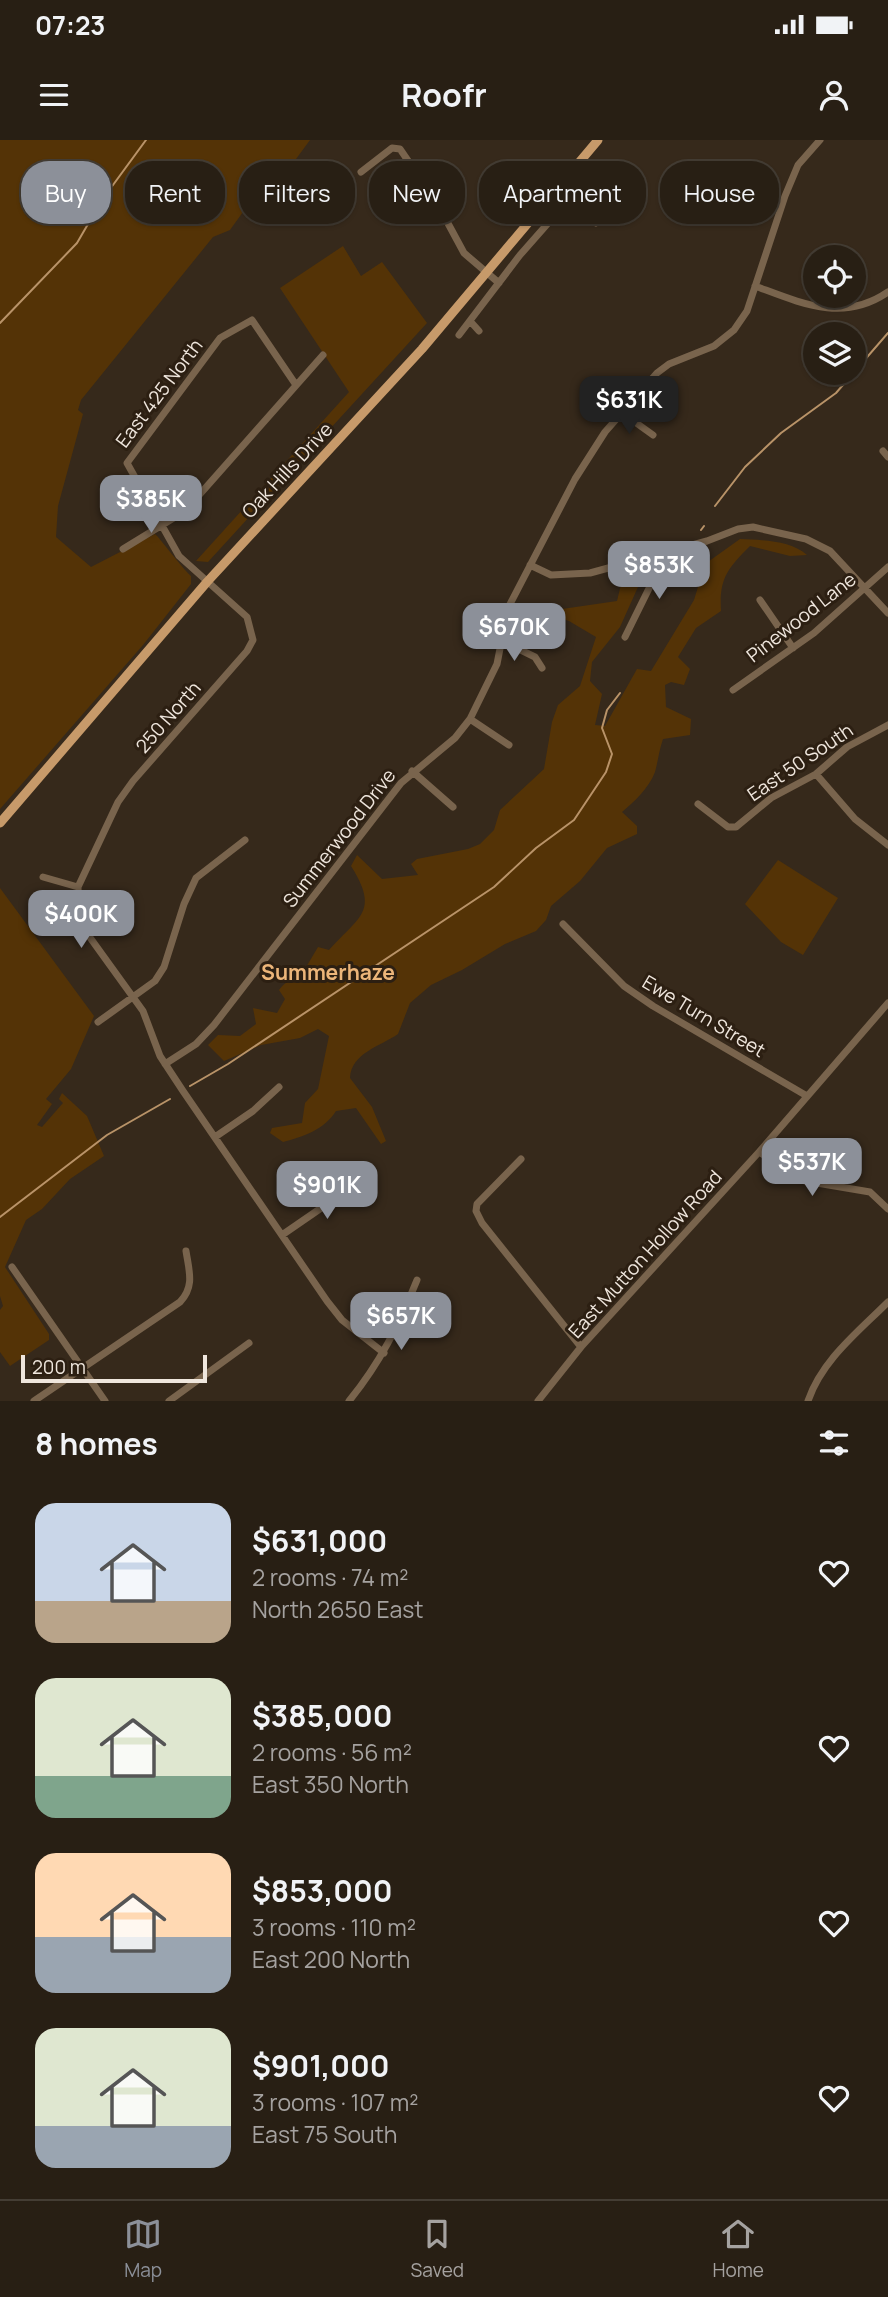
<!DOCTYPE html>
<html lang="en">
<head>
<meta charset="utf-8">
<style>
	body { margin:0; font-family:Manrope,sans-serif; background:#342c22; color:#f1f3f6; height:100vh; display:flex; flex-direction:column; font-size:26px; white-space:nowrap }
	* { box-sizing:border-box; margin:0 }
	p { font-size:23px; color:#a5a2a0 }
	.icon { flex:none; width:38px; height:38px; fill:none; stroke:currentColor; stroke-width:2; stroke-linecap:round; stroke-linejoin:round }
	.map { position:relative; height:1261px; overflow:hidden }
	.details { display:flex; flex-direction:column; background:#281f14; flex:1 }
	.details>* { flex:none }
	.banner { position:absolute; left:21px; top:21px; width:847px; height:63px; display:flex; gap:14px }
	.fabs { position:absolute; left:803px; top:105px; display:grid; gap:14px }
	.fabs a { display:grid; place-items:center; width:63px; height:63px; border-radius:50%; background:#281f14; box-shadow:0 2px 5px #0004,0 0 0 2px #443d34; font-size:35px }
	.scale { position:absolute; left:21px; bottom:18px; width:186px; box-sizing:border-box; padding-left:7px; border:4px solid #efe6dd; border-top:0; font-size:19px; line-height:24px; white-space:nowrap; color:#efe6dd; -webkit-text-stroke:5px #2c1f12; paint-order:stroke }
	.price { position:absolute; translate:-50% -60px; padding:0 16px; border-radius:14px; background:#8c9099; color:#fff; font-size:23px; line-height:46px; filter:drop-shadow(0 2px 4px #0008) }
	.price::after { content:''; position:absolute; left:50%; top:42px; width:21px; height:16px; margin-left:-10px; background:inherit; clip-path:polygon(0 0,100% 0,50% 100%) }
	.price.active { background:#222; color:#fff }
	ul { padding:0; list-style:none }
	li { display:flex; align-items:center; gap:21px; height:175px; padding:0 35px }
	li span { display:grid; place-items:center; flex:none; width:196px; height:140px; border-radius:21px; color:#555 }
	li>.icon { margin-inline-start:auto }
	span .icon { width:84px; height:84px; fill:#fffc; stroke-width:1 }
	li b { font-size:30px }
	h2 { display:flex; justify-content:space-between; align-items:center; height:84px; padding:0 35px; font-size:30px }
	.chip { padding:0 24px; border-radius:28px; background:#281f14; box-shadow:0 2px 5px #0004,0 0 0 2px #443d34; font-size:24px; line-height:63px }
	.chip.active { background:#8c9099; color:#fff }
	.status { display:flex; justify-content:space-between; align-items:center; height:49px; padding:0 35px; background:#281f14; direction:ltr }
	.status svg { height:19px; fill:currentColor }
	header { display:flex; justify-content:space-between; align-items:center; height:91px; padding:0 35px; background:#281f14; font-size:32px; font-weight:700 }
	.menu { display:flex; justify-content:space-around; align-items:center; height:98px; border-top:2px solid #443d34; background:#281f14; font-size:19px; color:#a5a2a0 }
	.menu a { display:grid; justify-items:center; gap:4px }
	.menu .active { color:#8c9099 }
	.map>svg:first-child { display:block }
	.green { fill:#543306 }
	.lines { fill:none; stroke-linecap:round; stroke-linejoin:round }
	.stream { stroke:#b99368; stroke-width:2 }
	.minor { stroke:#79644d; stroke-width:7 }
	.major { stroke:#c79a6a; stroke-width:9 }
	.labels { text-anchor:middle; dominant-baseline:central; stroke-width:6; stroke-linejoin:round; paint-order:stroke }
	.street-label { font-size:19px; fill:#efe6dd; stroke:#2c1f12 }
	.neighbourhood-label { font-size:21px; font-weight:bold; fill:#ecb579; stroke:#2c1f12 }
</style>
</head>
<body>
<div class="status"><b>07:23</b><svg viewBox="0 0 49 12"><path d="M0 12V9h3v3zM5 12V6h3v6zM10 12V3h3v9zM15 12V0h3v12zM26 1h20v11H26zM47 4h2v5h-2z"/></svg></div>
<header><svg class="icon" aria-label="menu" viewBox="0 0 24 24"><path d="M4 6h16M4 12h16M4 18h16"/></svg>Roofr<svg class="icon" aria-label="person" viewBox="0 0 24 24"><circle cx="12" cy="8" r="4"/><path d="M4 21q1-7 8-7t8 7"/></svg></header>
<div class="map">
<svg width="888" height="1261" viewBox="0 0 888 1261">
	<rect width="100%" height="100%" fill="#36291b"/>
	<path class="green" d="M0 0H310L271 53 260 44 251 53 253 58 230 90 213 97 81 260 78 270 83 274 58 366 56 397 91 427 155 394C159 397 182 428 191 436V444L143 505 0 669Z
		M343 106 361 136 382 122 427 183 208 422 196 421 349 252 280 148Z
		M740 399C760 400 791 400 807 415L790 416 750 406C727 429 719 439 721 471L696 488 678 517 690 529 684 545 671 542 665 545 666 567 691 579 690 595 663 599C659 611 658 621 655 632 649 648 634 662 622 672L637 686V694L607 708 580 741 551 766 546 780 536 791 505 804 462 830 431 845 410 863 398 894C381 906 351 913 350 938L372 967 386 1001 381 1004 356 968 336 971C325 989 303 997 283 1002L270 993 272 988 302 983 305 963 318 949 329 896 318 889 300 898 261 905 224 921 208 905 218 895 240 896 256 884 253 868 277 873 285 859 279 850C285 842 289 840 299 839L318 807 329 810C359 776 380 772 351 726L357 715 382 739 418 735 411 724 417 719 468 709 480 704 494 690 500 670 544 629 552 582 558 565 580 546 596 497 569 481 548 474 562 469 617 461 623 436 647 427 620 487 592 522 590 541 602 554 595 585 605 586 637 529 651 531 694 460 705 424Z
		M778 720 838 758 803 815 781 802 745 764Z
		M0 748 94 876 71 929 46 959 52 964 37 985 42 987 63 963 59 959 62 953 87 976 104 1016 70 1039 42 1069 26 1080 5 1127 49 1194V1200L10 1226 0 1212V1170L3 1166 0 1156Z"/>
	<g class="lines">
		<path class="stream" d="M0 183 77 103 102 60 146 0
			M715 366 745 327 781 293 836 253 888 193
			M701 390 704 386
			M190 946 228 924 494 747 536 708 574 680 606 632 612 614 602 588 607 570 620 553
			M0 1077 107 995 170 959"/>
		<path class="minor" d="M361 32 392 8 400 9 437 63 464 113 499 143
			M596 83 608 72
			M755 146C801 163 843 183 888 152
			M470 181 479 191
			M459 195 520 115 572 56 579 51 587 53 618 82
			M296 245 252 180 220 198 127 323 179 416 247 477 253 500 247 511 133 641 118 662 78 747 79 777 86 792 143 871 160 916 183 951 327 1161 342 1180 384 1213
			M621 272 653 295
			M883 311 888 317
			M123 409 185 371 323 215
			M530 425 551 435 590 433 707 401 738 389 753 387 806 399 830 411 888 473
			M760 460 793 508
			M625 497 667 412
			M502 501 535 517 542 528
			M733 550 814 493 888 427
			M470 579 509 605
			M412 631 453 667
			M816 634 855 679 888 705
			M698 664 728 687H736L771 658 816 634 847 607 888 585
			M43 737 78 747
			M563 784 624 846 653 866 807 956
			M98 882 155 841 164 827 184 764 196 738 245 700
			M165 924 196 904 214 885 401 643 455 598 470 579 497 524 508 468 575 339 605 292 657 233 669 224 714 206 734 190 747 171 785 56 798 25 820 0
			M215 997 253 971 279 947
			M759 1012 805 1041 870 1052 888 1069
			M521 1019 477 1064 476 1071 482 1083 581 1207
			M282 1095 356 1044
			M12 1127 105 1261
			M34 1261 180 1162C195 1146 189 1131 186 1111
			M169 1261 249 1203
			M349 1261C380 1223 399 1185 417 1140
			M538 1261 581 1207 759 1012 888 863
			M808 1261C822 1220 858 1192 888 1162"/>
		<path class="major" d="M0 683 207 442 422 209 598 0"/>
	</g>
	<g class="labels">
		<g class="street-label">
			<text transform="translate(159 253) rotate(-53)">East 425 North</text>
			<text transform="translate(287 330) rotate(-47)">Oak Hills Drive</text>
			<text transform="translate(801 477) rotate(-38)">Pinewood Lane</text>
			<text transform="translate(168 577) rotate(-49)">250 North</text>
			<text transform="translate(800 622) rotate(-34)">East 50 South</text>
			<text transform="translate(339 698) rotate(-52)">Summerwood Drive</text>
			<text transform="translate(704 876) rotate(31)">Ewe Turn Street</text>
			<text transform="translate(645 1114) rotate(-48)">East Mutton Hollow Road</text>
		</g>
		<g class="neighbourhood-label">
			<text x="328" y="832">Summerhaze</text>
		</g>
	</g>
</svg>
<div class="fabs">
<a><svg class="icon" aria-label="locate" viewBox="0 0 24 24"><circle cx="12" cy="12" r="6"/><path d="M12 2v4M12 18v4M2 12h4M18 12h4"/></svg></a>
<a><svg class="icon" aria-label="layers" viewBox="0 0 24 24"><path d="M12 4l9 5-9 5-9-5zM3 14l9 5 9-5"/></svg></a>
</div>
<div class="scale">200 m</div>
<b class="price active" style="left:629px;top:296px">$631K</b>
<b class="price" style="left:151px;top:395px">$385K</b>
<b class="price" style="left:659px;top:461px">$853K</b>
<b class="price" style="left:514px;top:523px">$670K</b>
<b class="price" style="left:81px;top:810px">$400K</b>
<b class="price" style="left:812px;top:1058px">$537K</b>
<b class="price" style="left:327px;top:1081px">$901K</b>
<b class="price" style="left:401px;top:1212px">$657K</b>
<div class="banner">
<a class="chip active">Buy</a>
<a class="chip">Rent</a>
<a class="chip">Filters</a>
<a class="chip">New</a>
<a class="chip">Apartment</a>
<a class="chip">House</a>
</div>
</div>
<section class="details">
<h2>8 homes<svg class="icon" aria-label="filters" viewBox="0 0 24 24"><path d="M4 7h16M4 17h16"/><circle cx="9" cy="7" r="2"/><circle cx="15" cy="17" r="2"/></svg></h2>
<ul>
<li><span style="background:linear-gradient(#c9d6e8 70%,#b9a48a 0)"><svg class="icon" aria-label="home" viewBox="0 0 24 24"><path d="M3 11l9-7 9 7M6 9v11h12V9"/></svg></span><div><b>$631,000</b><p>2 rooms · 74 m²</p><p>North 2650 East</p></div><svg class="icon" aria-label="heart" viewBox="0 0 24 24"><path d="M12 20l-8-8c-3-5 5-10 8-4 3-6 11-1 8 4z"/></svg></li>
<li><span style="background:linear-gradient(#dfe7d0 70%,#7fa58c 0)"><svg class="icon" aria-label="home" viewBox="0 0 24 24"><path d="M3 11l9-7 9 7M6 9v11h12V9"/></svg></span><div><b>$385,000</b><p>2 rooms · 56 m²</p><p>East 350 North</p></div><svg class="icon" aria-label="heart" viewBox="0 0 24 24"><path d="M12 20l-8-8c-3-5 5-10 8-4 3-6 11-1 8 4z"/></svg></li>
<li><span style="background:linear-gradient(#ffd9b3 60%,#9aa5b1 0)"><svg class="icon" aria-label="home" viewBox="0 0 24 24"><path d="M3 11l9-7 9 7M6 9v11h12V9"/></svg></span><div><b>$853,000</b><p>3 rooms · 110 m²</p><p>East 200 North</p></div><svg class="icon" aria-label="heart" viewBox="0 0 24 24"><path d="M12 20l-8-8c-3-5 5-10 8-4 3-6 11-1 8 4z"/></svg></li>
<li><span style="background:linear-gradient(#dfe7d0 70%,#9aa5b1 0)"><svg class="icon" aria-label="home" viewBox="0 0 24 24"><path d="M3 11l9-7 9 7M6 9v11h12V9"/></svg></span><div><b>$901,000</b><p>3 rooms · 107 m²</p><p>East 75 South</p></div><svg class="icon" aria-label="heart" viewBox="0 0 24 24"><path d="M12 20l-8-8c-3-5 5-10 8-4 3-6 11-1 8 4z"/></svg></li>
</ul>
</section>
<nav class="menu">
<a class="active"><svg class="icon" aria-label="map" viewBox="0 0 24 24"><path d="M3 6l6-2 6 2 6-2v14l-6 2-6-2-6 2zM9 4v14M15 6v14"/></svg>Map</a>
<a><svg class="icon" aria-label="saved" viewBox="0 0 24 24"><path d="M7 4h10v16l-5-4-5 4z"/></svg>Saved</a>
<a><svg class="icon" aria-label="home" viewBox="0 0 24 24"><path d="M3 11l9-7 9 7M6 9v11h12V9"/></svg>Home</a>
</nav>
</body>
</html>
